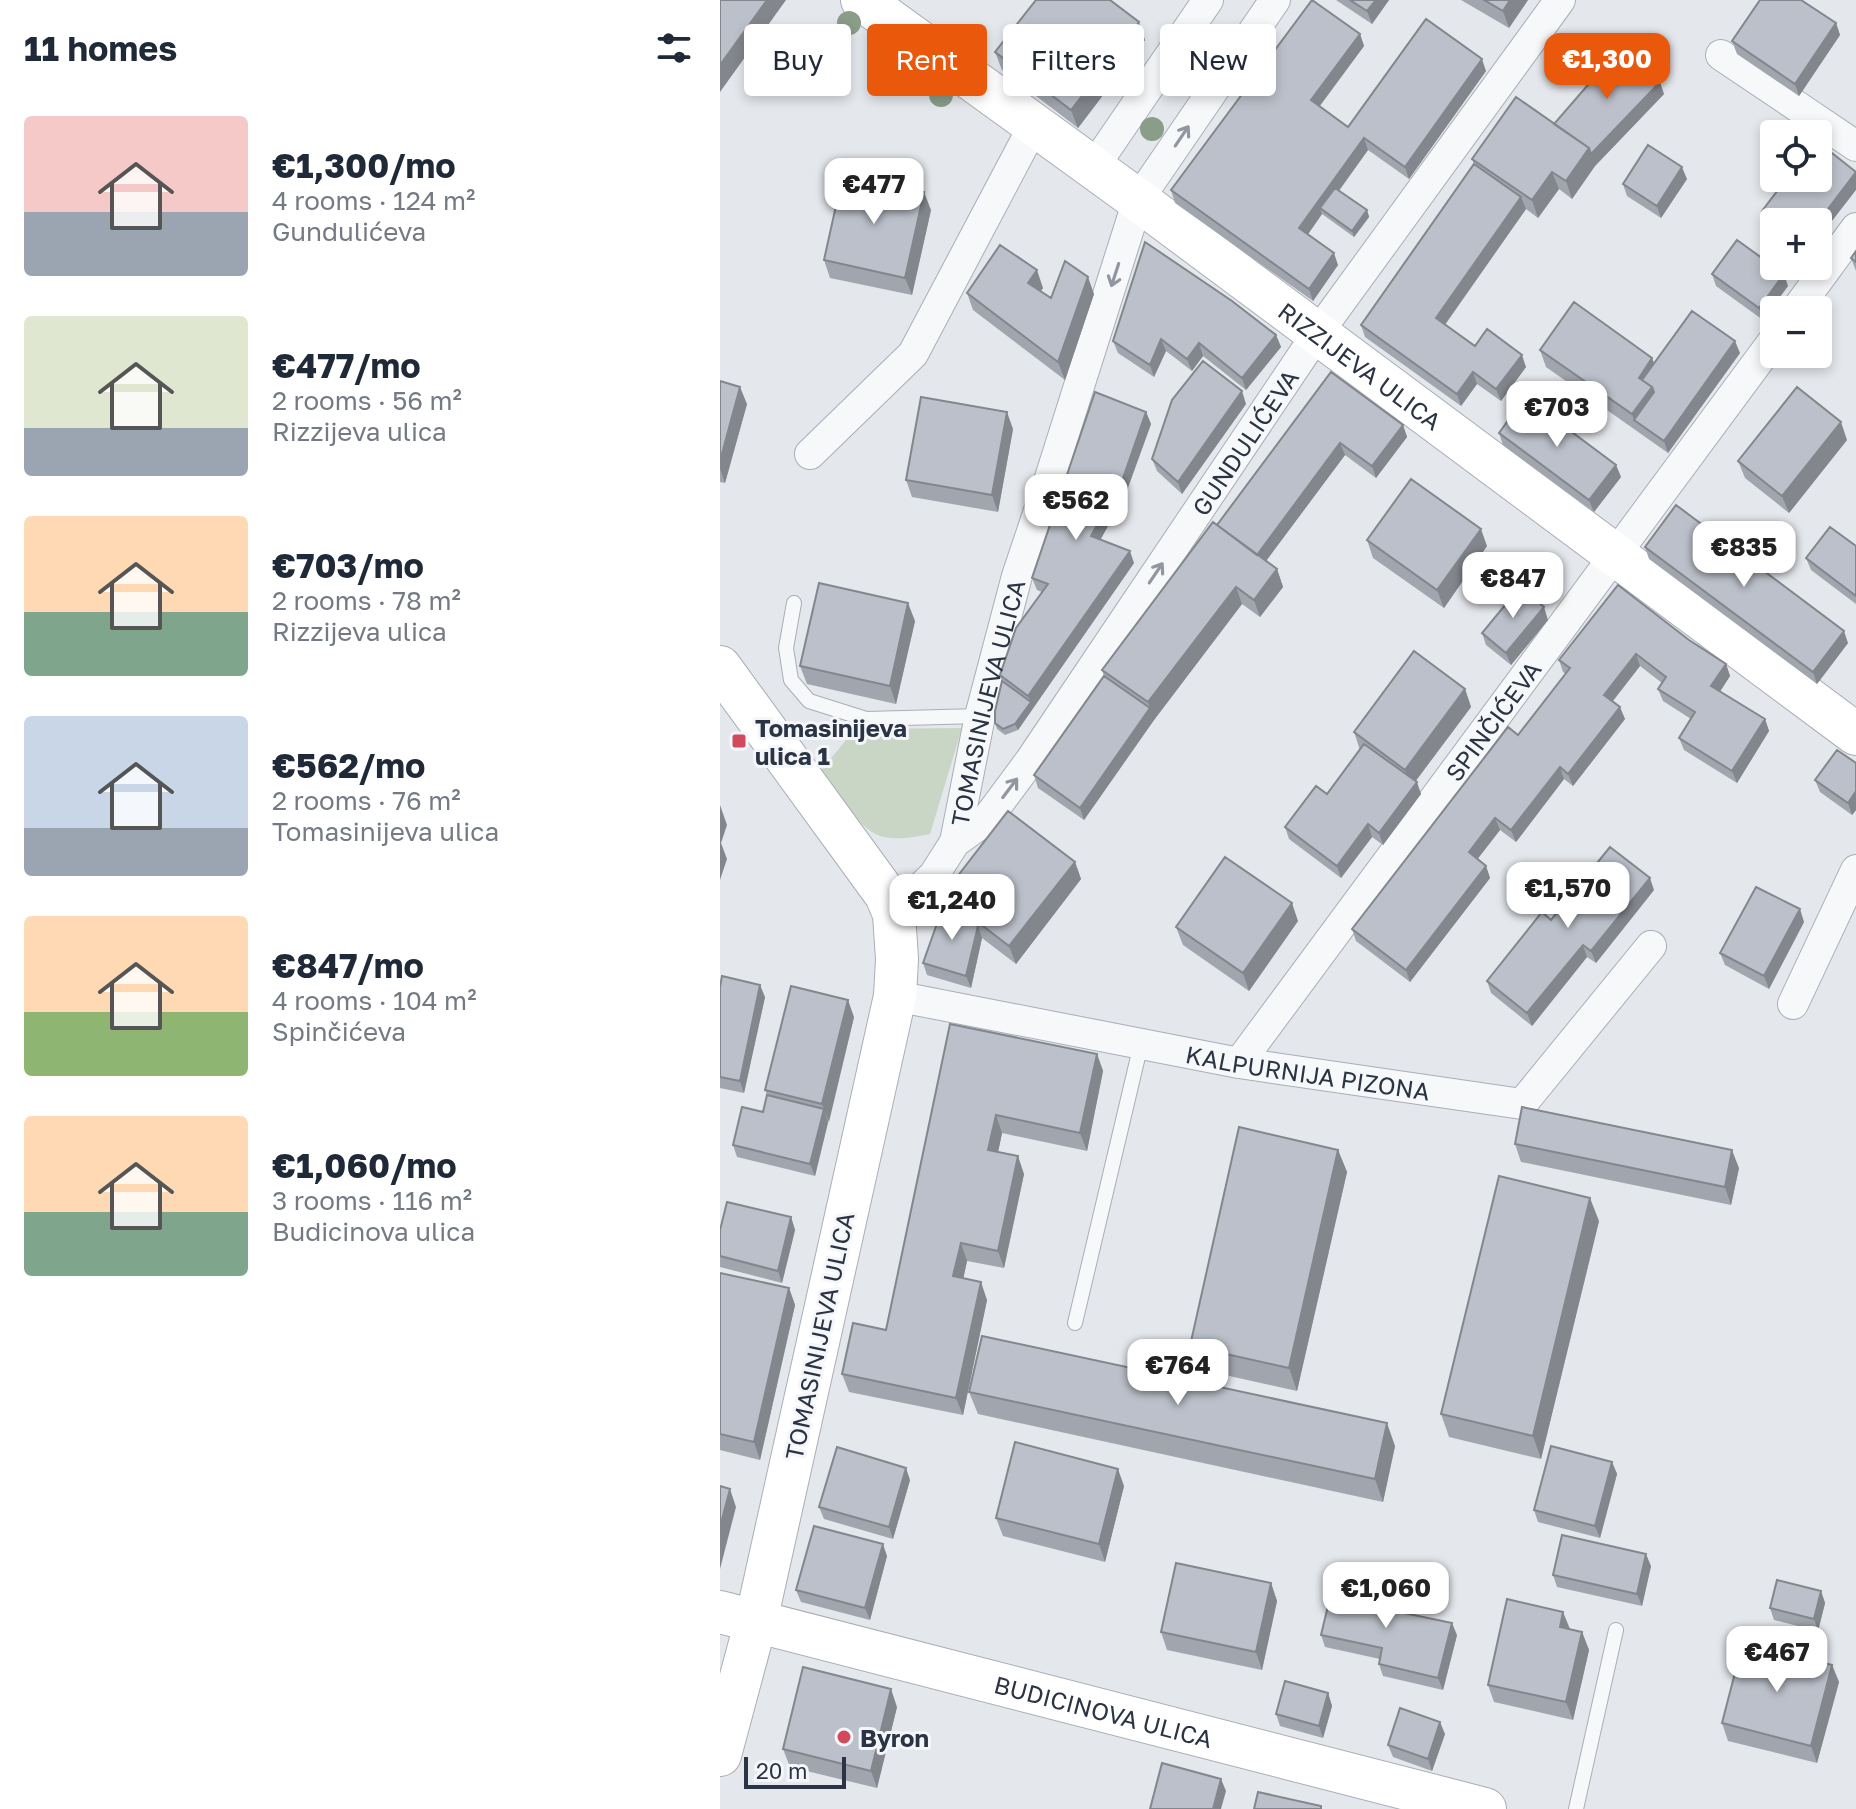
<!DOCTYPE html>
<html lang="en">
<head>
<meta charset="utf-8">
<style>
	body { margin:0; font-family:"Golos Text",sans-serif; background:#f6f6f7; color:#1f2937; height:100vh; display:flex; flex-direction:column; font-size:30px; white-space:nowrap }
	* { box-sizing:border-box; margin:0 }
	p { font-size:26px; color:#747a83 }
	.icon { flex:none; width:44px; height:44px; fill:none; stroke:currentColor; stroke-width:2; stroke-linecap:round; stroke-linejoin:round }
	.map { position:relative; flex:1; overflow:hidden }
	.drawer { display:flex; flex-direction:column; background:#fff; width:720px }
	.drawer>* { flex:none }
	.guide { position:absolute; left:24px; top:24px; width:760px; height:72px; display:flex; gap:16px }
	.buttons { position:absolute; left:1040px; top:120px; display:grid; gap:16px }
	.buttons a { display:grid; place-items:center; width:72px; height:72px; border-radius:8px; background:#fff; box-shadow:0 4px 12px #0003; font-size:40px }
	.scale { position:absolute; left:24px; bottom:20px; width:102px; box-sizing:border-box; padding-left:8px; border:4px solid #2b3445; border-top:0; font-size:22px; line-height:28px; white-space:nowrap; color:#2b3445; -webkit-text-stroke:6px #f4f6f9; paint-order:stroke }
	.price { position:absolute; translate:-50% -68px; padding:0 18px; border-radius:16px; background:#fff; color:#222; font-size:26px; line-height:52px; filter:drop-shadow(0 2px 4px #0008) }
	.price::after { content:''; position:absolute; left:50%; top:48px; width:24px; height:18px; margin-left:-12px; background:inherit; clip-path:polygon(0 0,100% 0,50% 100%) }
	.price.selected { background:#ea580c; color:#fff }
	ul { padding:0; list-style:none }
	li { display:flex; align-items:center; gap:24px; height:200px; padding:0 24px }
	li span { display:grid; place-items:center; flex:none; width:224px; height:160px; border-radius:8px; color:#555 }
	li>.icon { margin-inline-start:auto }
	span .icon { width:96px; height:96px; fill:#fffc; stroke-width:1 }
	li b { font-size:34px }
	h2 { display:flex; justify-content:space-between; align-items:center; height:96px; padding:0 24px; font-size:34px }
	.chip { padding:0 28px; border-radius:8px; background:#fff; box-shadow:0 4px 12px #0003; font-size:28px; line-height:72px }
	.chip.selected { background:#ea580c; color:#fff }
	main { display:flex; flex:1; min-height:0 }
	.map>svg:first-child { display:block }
	.green { fill:#c9d6c5 }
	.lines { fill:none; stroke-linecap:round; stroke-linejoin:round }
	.lane-casing { stroke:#a9aeb7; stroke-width:16 }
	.street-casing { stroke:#a9aeb7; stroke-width:32 }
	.secondary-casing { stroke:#a9aeb7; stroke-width:44 }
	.lane { stroke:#f7f8fa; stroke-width:14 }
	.street { stroke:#f7f8fa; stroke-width:30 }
	.secondary { stroke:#fff; stroke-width:42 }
	.tree { fill:#899d89 }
	.wall { fill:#a1a5ae }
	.shaded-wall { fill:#83868d }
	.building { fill:#bbc0ca; stroke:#83868d; stroke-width:2 }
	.oneway { stroke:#9196a0 }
	.poi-dot { fill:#d1495b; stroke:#f4f6f9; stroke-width:3 }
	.labels { text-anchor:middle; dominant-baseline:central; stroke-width:6; stroke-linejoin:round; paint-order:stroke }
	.street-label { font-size:24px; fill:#2b3445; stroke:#f4f6f9 }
	.poi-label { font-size:24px; font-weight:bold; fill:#2b3445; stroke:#f4f6f9; text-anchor:start }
</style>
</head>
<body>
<main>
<section class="drawer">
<h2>11 homes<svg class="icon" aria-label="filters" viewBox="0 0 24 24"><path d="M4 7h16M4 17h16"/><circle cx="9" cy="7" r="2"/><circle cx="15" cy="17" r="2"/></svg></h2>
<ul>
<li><span style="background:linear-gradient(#f6c9c9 60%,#9aa5b1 0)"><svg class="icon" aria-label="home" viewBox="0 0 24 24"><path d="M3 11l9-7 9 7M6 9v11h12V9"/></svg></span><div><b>€1,300/mo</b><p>4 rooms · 124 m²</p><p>Gundulićeva</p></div></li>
<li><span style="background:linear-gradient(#dfe7d0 70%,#9aa5b1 0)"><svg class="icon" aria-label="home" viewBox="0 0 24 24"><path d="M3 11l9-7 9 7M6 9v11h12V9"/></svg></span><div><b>€477/mo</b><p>2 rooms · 56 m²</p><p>Rizzijeva ulica</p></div></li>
<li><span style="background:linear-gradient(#ffd9b3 60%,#7fa58c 0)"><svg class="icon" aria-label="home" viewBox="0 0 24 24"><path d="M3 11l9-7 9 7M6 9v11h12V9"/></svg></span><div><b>€703/mo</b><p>2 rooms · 78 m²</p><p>Rizzijeva ulica</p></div></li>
<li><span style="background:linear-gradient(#c9d6e8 70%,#9aa5b1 0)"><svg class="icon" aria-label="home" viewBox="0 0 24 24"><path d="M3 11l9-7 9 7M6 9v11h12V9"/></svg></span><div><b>€562/mo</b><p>2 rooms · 76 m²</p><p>Tomasinijeva ulica</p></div></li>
<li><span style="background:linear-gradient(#ffd9b3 60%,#8fb573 0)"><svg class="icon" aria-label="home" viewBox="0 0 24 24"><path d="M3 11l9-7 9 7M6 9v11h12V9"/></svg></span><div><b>€847/mo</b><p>4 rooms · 104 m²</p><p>Spinčićeva</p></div></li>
<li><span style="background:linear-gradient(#ffd9b3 60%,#7fa58c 0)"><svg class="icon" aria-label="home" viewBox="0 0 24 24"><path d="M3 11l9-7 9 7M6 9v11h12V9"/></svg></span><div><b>€1,060/mo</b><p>3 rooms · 116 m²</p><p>Budicinova ulica</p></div></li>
</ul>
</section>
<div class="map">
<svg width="1136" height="1809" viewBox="0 0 1136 1809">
	<rect width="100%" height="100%" fill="#e4e7ec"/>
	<path class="green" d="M242 728 210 834C194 837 176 841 160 836 139 829 114 789 100 772L135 729Z"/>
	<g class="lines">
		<defs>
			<path id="lane" d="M74 603 66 648 71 680 89 701 146 719 260 716
				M355 1323 421 1044
				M856 1809 896 1630"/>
			<g id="street">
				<path d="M1001 55 1136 146"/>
				<path d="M373 168 488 0"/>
				<path d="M1076 310 1136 228"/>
				<path d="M90 454 193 354 314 125"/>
				<path id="s1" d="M235 842 267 819 310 761 597 334 840 0"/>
				<path id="s2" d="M174 914 214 875 235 842 260 716 297 576 328 484 418 200 555 0"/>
				<path id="s3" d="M175 996 519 1063 802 1104 931 946"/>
				<path d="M1073 1004 1136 870"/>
				<path id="s4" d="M519 1063 1054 340"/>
			</g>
			<g id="secondary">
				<path id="s5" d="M142 0 418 200 1136 734"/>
				<path d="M0 667 166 895 174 914 177 959 175 996 36 1621 0 1755"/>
				<path id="s6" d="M0 1612 765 1809"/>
			</g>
		</defs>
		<use href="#lane" class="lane-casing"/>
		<use href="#street" class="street-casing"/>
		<use href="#secondary" class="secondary-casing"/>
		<use href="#lane" class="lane"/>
		<use href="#street" class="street"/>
		<use href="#secondary" class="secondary"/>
	</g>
	<g class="tree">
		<circle cx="129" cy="23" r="12"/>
		<circle cx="221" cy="95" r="12"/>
		<circle cx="432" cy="129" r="12"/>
	</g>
	<path class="wall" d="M616 0H669L652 24Z
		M741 0H808L789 28Z
		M1116 23 1120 35 1079 96 1017 54 1012 41Z
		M640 34 644 46 600 106 628 127 766 71 689 179 648 150 619 191 647 210 649 217 634 237 602 214 588 234 618 265 593 301 455 203 451 190Z
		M425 40 358 128 282 70 275 52Z
		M944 94 875 166 852 199 839 189 818 218 806 209 725 325 755 346 806 367 781 401 757 384 741 406 645 337 641 325 754 164 752 159 834 124Z
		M967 179 941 218 907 196 903 184Z
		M211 210 192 295 110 278 104 260Z
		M1042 211 1098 222H1054V229L1046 223Z
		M1136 251V271L1131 258Z
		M992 274 1068 286 1043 320 996 286Z
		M323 288 321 291 331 298 374 294 345 380 253 310 247 293Z
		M556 335 561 347 526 390 483 356 472 371 446 351 434 377 398 353 393 341Z
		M820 350 932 358 934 364 1020 353 948 453 826 367Z
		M611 372 683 425 687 437 656 478 625 455 546 561 557 569 563 587 540 617 522 604 434 720 364 820 318 788 314 775 384 676 382 670 497 525Z
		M0 381 27 404 5 483 0 482Z
		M526 404 462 494 437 471 432 459Z
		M426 412 431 424 406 493 380 540 414 563 298 730 285 735 277 729 275 723 282 681 280 675 322 592 317 590 312 578Z
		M293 429 278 512 192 497 186 480Z
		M779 433 896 465 901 477 874 512 783 445Z
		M1127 440 1069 513 1025 478 1018 461Z
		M647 540 767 546 724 608 653 558Z
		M1136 546V604L1091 570 1086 558Z
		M925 547 1128 643 1097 684 929 559Z
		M828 620 791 665 766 645 762 633Z
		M195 621 176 704 87 684 80 666Z
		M969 640 1006 664 1010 676 1000 691 1045 719 1049 731 1017 783 964 750 959 738 971 719 943 701 938 689 942 683 920 666 893 701 905 719 853 786 844 779 796 842 780 830 757 859 766 866 770 878 690 982 636 941 632 929 798 735 846 674 843 672 839 660Z
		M745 689 751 707 695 782 701 794 663 845 652 837 621 878 569 839 565 827 607 794 640 750 634 732Z
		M1136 763V810L1132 815 1100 792 1095 780Z
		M355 862 361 879 296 964 262 938 251 988 207 975 203 963 225 901 223 895Z
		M934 890 876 963 867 957 812 1026 771 993 767 981 831 920Z
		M578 921 529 991 463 945 456 927Z
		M1084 922 1049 989 1005 965 1000 953Z
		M0 987 45 997 24 1093 0 1088Z
		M134 1017 95 1176 17 1157 13 1145 43 1112 47 1095 45 1090Z
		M230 1024 377 1054 383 1071 367 1151 282 1133 278 1152 304 1174 284 1268 247 1261 243 1279 267 1300 243 1415 129 1392 122 1374 166 1330Z
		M795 1144 1019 1168 1011 1205 801 1162Z
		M618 1150 627 1172 577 1391 478 1369 470 1346Z
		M71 1217 75 1230 62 1283 0 1267V1230Z
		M879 1221 821 1459 729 1437 721 1414Z
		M0 1273 69 1288 75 1305 40 1460 0 1450Z
		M249 1392 675 1446 663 1502 258 1414Z
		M892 1462 897 1474 880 1538 818 1522 814 1510Z
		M190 1480 173 1539 104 1519 99 1507Z
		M404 1486 385 1562 283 1536 276 1518Z
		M167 1556 150 1620 81 1602 76 1590Z
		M931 1566 922 1606 837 1587 833 1575Z
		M551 1583 557 1601 542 1670 447 1650 441 1632Z
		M1101 1591 1105 1603 1098 1631 1054 1620 1050 1608Z
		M669 1593 673 1606 672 1610 737 1635 723 1690 663 1676 659 1664 660 1659 605 1647 601 1635Z
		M850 1629 862 1632 869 1650 853 1720 774 1702 768 1685Z
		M1112 1665 1119 1682 1097 1763 1008 1741 1002 1723Z
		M608 1693 612 1706 603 1738 560 1726 556 1714Z
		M177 1707 157 1788 70 1767 63 1749Z
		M725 1734 712 1771 673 1757 668 1745Z"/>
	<path class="shaded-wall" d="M47 0H66L0 92V65Z
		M656 0H669L652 24 647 11Z
		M790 0H808L789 28 783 11Z
		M419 22 425 40 358 128 351 110Z
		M1116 23 1120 35 1079 96 1075 84Z
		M640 34 644 46 595 112 591 100Z
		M762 59 766 71 689 179 685 167Z
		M940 82 944 94 875 166 871 154Z
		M644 138 648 150 604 211 600 208 602 214 584 240 579 228Z
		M869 148 875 166 852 199 846 181Z
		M962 167 967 179 941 218 937 206Z
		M832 172 839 189 818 218 812 200Z
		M1136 172V190L1098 239V222Z
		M204 192 211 210 192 295 185 278Z
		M801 197 806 209 721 330 716 318Z
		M647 210 649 217 634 237 632 231Z
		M614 253 618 265 593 301 589 289Z
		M317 270 323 288 314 300 308 283Z
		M1064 274 1068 286 1043 320 1039 308Z
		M368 277 374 294 345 380 338 362Z
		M556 335 561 347 526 390 522 378Z
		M441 339 446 351 434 377 430 365Z
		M1015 341 1020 353 948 453 944 441Z
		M479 343 483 356 472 371 467 359Z
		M802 355 806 367 781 401 776 389Z
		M932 358 939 376 929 389 919 378Z
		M753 372 757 384 741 406 737 394Z
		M20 387 27 404 5 483 0 469V461Z
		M932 387 938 404 914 420 912 414Z
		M522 391 526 404 462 494 458 482Z
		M287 412 293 429 278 512 272 495Z
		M426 412 431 424 406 493 376 548 371 536Z
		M1121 422 1127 440 1069 513 1062 496Z
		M683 425 687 437 656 478 652 466Z
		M620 443 625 455 540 569 536 557Z
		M896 465 901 477 874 512 869 500Z
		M761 529 767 546 724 608 717 590Z
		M410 551 414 563 298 730 295 724 311 702 308 696Z
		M557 569 563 587 540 617 534 600Z
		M516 587 522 604 434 720 364 820 360 808 430 708 428 702Z
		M188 603 195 621 176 704 170 686Z
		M824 607 828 620 791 665 786 653Z
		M1124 631 1128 643 1097 684 1093 672Z
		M916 654 920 666 888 707 884 695Z
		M1006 664 1010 676 996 698 991 686Z
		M745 689 751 707 691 787 685 770Z
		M900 707 905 719 853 786 848 774Z
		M1045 719 1049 731 1017 783 1012 771Z
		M840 767 844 779 796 842 791 830Z
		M697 782 701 794 663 845 659 833Z
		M1136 791V810L1132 815 1128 803Z
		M0 805 7 825 1 843 7 859 0 880Z
		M775 818 780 830 753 865 749 852Z
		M648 824 652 837 621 878 617 866Z
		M355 862 361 879 296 964 289 946Z
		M766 866 770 878 690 982 686 970Z
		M930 878 934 890 876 963 871 951Z
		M572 903 578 921 529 991 523 973Z
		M1080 909 1084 922 1049 989 1044 976Z
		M258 926 262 938 251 988 246 976Z
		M863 945 867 957 812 1026 807 1013Z
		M40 985 45 997 24 1093 20 1081Z
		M128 1000 134 1017 109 1122 102 1104Z
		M377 1054 383 1071 367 1151 360 1133Z
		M104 1109 108 1122 95 1176 90 1164Z
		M276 1115 282 1133 275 1167 268 1150Z
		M618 1150 627 1172 577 1391 569 1368Z
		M1012 1150 1019 1168 1011 1205 1005 1187Z
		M298 1156 304 1174 284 1268 278 1251Z
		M870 1198 879 1221 821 1459 813 1436Z
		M71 1217 75 1230 62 1283 58 1271Z
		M241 1243 247 1261 240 1294 233 1276Z
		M261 1282 267 1300 243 1415 236 1398Z
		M69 1288 75 1305 40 1460 34 1442Z
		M667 1423 675 1446 663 1502 655 1479Z
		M892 1462 897 1474 880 1538 875 1526Z
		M186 1468 190 1480 173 1539 169 1527Z
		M398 1469 404 1486 385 1562 379 1544Z
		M10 1489 16 1507 0 1569V1527Z
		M163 1544 167 1556 150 1620 145 1608Z
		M926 1554 931 1566 922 1606 917 1594Z
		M551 1583 557 1601 542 1670 536 1652Z
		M1101 1591 1105 1603 1098 1631 1094 1619Z
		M669 1593 673 1606 669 1621 665 1609Z
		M843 1612 850 1629 840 1627Z
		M732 1623 737 1635 723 1690 718 1678Z
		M862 1632 869 1650 853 1720 846 1702Z
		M1112 1665 1119 1682 1097 1763 1091 1746Z
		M171 1689 177 1707 157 1788 151 1771Z
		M608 1693 612 1706 603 1738 599 1726Z
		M720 1722 725 1734 712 1771 708 1759Z
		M501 1779 506 1791 501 1809H493Z"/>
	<path class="building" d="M0 0H47L0 65Z
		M316 0H390L419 22 351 110 275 52Z
		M592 0 640 34 591 100 628 127 706 19 762 59 685 167 644 138 579 228 614 253 589 289 451 190Z
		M630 0H656L647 11Z
		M764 0H790L783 11Z
		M1040 0H1081L1116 23 1075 84 1012 41Z
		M900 48 940 82 871 154 869 148 834 124Z
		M796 97 869 148 846 181 832 172 812 200 752 159Z
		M1098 142 1136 172 1098 222H1056L1042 211 1067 178H1098Z
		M928 145 962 167 937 206 903 184Z
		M754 164 801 197 716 318 755 346 767 329 802 355 776 389 753 372 737 394 641 325Z
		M123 174 204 192 185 278 104 260Z
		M615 188 647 210 632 231 600 208Z
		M1017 240 1064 274 1039 308 992 274Z
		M425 242 512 301 556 335 522 378 479 343 467 359 441 339 430 365 393 341Z
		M280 245 317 270 308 283 331 298 345 261 368 277 338 362 247 293Z
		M1136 251V262L1131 258Z
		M854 302 932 358 919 378 932 387 912 414 820 350Z
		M972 311 1015 341 944 441 914 420 934 392 932 387 922 380Z
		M483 361 522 391 458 482 432 459 452 400Z
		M611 372 683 425 652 466 620 443 537 555 497 525Z
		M0 381 20 387 0 461Z
		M1077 387 1121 422 1062 496 1018 461Z
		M375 392 426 412 402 481 371 536 410 551 308 696 280 675 296 628 328 584 312 578Z
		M201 397 287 412 272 495 186 480Z
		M805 397 896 465 869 500 779 433Z
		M691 479 761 529 717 590 647 540Z
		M956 505 1124 631 1093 672 925 547Z
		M493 522 557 569 534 600 516 587 428 702 382 670Z
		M1110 527 1136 546V596L1086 558Z
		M99 583 188 603 170 686 80 666Z
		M898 585 969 640 1006 664 991 686 1045 719 1012 771 959 738 975 712 938 689 946 677 916 654 884 695 900 707 848 774 840 767 791 830 775 818 749 852 766 866 686 970 632 929 788 727 798 735 850 668 839 660Z
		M800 587 824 607 786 653 762 633Z
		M694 651 745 689 685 770 634 732Z
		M384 676 430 708 360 808 314 775Z
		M282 681 311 702 295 724 283 729 275 723V711Z
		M644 744 697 782 659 833 648 824 617 866 565 827 596 786 607 794Z
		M1117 750 1136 763V791L1128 803 1095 780Z
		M288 811 355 862 289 946 223 895Z
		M890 847 930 878 871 951 863 945 807 1013 767 981 822 912 831 920Z
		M505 857 572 903 523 973 456 927Z
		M1036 887 1080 909 1044 976 1000 953Z
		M225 901 258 926 246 976 203 963Z
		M2 976 40 985 20 1081 0 1077V987Z
		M71 986 128 1000 102 1104 45 1090Z
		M230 1024 377 1054 360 1133 276 1115 268 1150 298 1156 278 1251 241 1243 233 1276 261 1282 236 1398 122 1374 133 1323 166 1330Z
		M47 1095 104 1109 90 1164 13 1145 22 1107 43 1112Z
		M802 1107 1012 1150 1005 1187 795 1144Z
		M519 1127 618 1150 569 1368 470 1346Z
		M779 1176 870 1198 813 1436 721 1414Z
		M7 1202 71 1217 58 1271 0 1256V1230Z
		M0 1273 69 1288 34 1442 0 1434Z
		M262 1336 667 1423 655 1479 249 1392Z
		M295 1442 398 1469 379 1544 276 1518Z
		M831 1446 892 1462 875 1526 814 1510Z
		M117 1447 186 1468 169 1527 99 1507Z
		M0 1486 10 1489 0 1527Z
		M94 1526 163 1544 145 1608 76 1590Z
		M842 1535 926 1554 917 1594 833 1575Z
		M456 1563 551 1583 536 1652 441 1632Z
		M1057 1580 1101 1591 1094 1619 1050 1608Z
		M614 1581 669 1593 665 1609 732 1623 718 1678 659 1664 662 1648 601 1635Z
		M787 1599 843 1612 840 1627 862 1632 846 1702 768 1685Z
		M1023 1642 1112 1665 1091 1746 1002 1723Z
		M83 1667 171 1689 151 1771 63 1749Z
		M565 1681 608 1693 599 1726 556 1714Z
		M680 1708 720 1722 708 1759 668 1745Z
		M442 1763 501 1779 493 1809H430Z
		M538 1792 601 1806V1809H534Z"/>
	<defs><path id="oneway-shaft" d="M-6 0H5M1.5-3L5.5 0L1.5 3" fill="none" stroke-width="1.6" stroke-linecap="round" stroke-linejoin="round" transform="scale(2)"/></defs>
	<g class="oneway">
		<use href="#oneway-shaft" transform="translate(462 136) rotate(-56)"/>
		<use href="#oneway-shaft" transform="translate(395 275) rotate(108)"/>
		<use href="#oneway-shaft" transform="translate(436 573) rotate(-56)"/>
		<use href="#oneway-shaft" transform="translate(290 788) rotate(-53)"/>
	</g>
	<g class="poi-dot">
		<rect x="11" y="733" width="16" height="16" rx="4"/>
		<circle cx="124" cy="1737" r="8"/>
	</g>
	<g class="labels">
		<g class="street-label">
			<text stroke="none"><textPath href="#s5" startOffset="618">RIZZIJEVA ULICA</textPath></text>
			<text stroke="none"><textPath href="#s1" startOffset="496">GUNDULIĆEVA</textPath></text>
			<text stroke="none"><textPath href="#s2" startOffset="238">TOMASINIJEVA ULICA</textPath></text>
			<text stroke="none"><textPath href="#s4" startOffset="426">SPINČIĆEVA</textPath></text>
			<text stroke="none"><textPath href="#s3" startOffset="420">KALPURNIJA PIZONA</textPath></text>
			<text transform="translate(99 1336) rotate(-78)">TOMASINIJEVA ULICA</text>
			<text stroke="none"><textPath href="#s6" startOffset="396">BUDICINOVA ULICA</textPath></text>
		</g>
		<g class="poi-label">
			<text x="35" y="727">Tomasinijeva<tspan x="35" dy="28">ulica 1</tspan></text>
			<text x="140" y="1737">Byron</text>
		</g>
	</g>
</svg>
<div class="buttons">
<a><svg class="icon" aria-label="locate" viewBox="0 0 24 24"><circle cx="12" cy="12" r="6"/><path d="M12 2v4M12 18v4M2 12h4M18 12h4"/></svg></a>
<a>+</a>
<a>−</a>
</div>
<div class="scale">20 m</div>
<b class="price selected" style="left:887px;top:101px">€1,300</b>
<b class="price" style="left:154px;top:226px">€477</b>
<b class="price" style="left:837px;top:449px">€703</b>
<b class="price" style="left:356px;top:542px">€562</b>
<b class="price" style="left:1024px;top:589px">€835</b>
<b class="price" style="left:793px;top:620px">€847</b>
<b class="price" style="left:848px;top:930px">€1,570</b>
<b class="price" style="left:232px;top:942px">€1,240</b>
<b class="price" style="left:458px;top:1407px">€764</b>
<b class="price" style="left:666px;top:1630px">€1,060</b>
<b class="price" style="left:1057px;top:1694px">€467</b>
<div class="guide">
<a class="chip">Buy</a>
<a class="chip selected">Rent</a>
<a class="chip">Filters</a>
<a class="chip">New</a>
</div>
</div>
</main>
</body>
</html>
